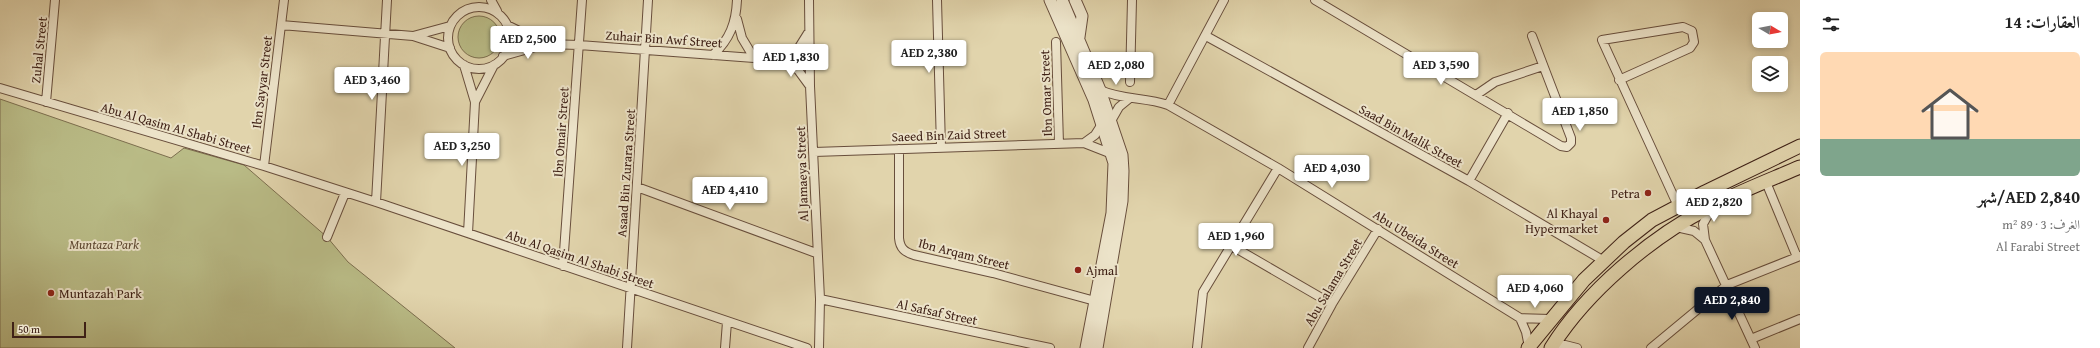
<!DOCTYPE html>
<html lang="ar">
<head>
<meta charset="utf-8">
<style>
	body { margin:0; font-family:"Gentium Book Plus",Amiri,serif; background:#f6f6f6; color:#222; direction:rtl; height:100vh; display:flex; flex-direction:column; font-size:15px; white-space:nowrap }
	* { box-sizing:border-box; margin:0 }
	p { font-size:13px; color:#767676 }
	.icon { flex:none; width:22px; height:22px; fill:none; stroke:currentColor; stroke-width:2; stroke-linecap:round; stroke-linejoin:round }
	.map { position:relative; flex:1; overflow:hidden; direction:ltr }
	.sheet { display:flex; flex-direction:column; background:#fff; width:300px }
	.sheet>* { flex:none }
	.needle { width:26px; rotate:100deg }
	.buttons { position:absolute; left:1752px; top:12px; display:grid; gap:8px }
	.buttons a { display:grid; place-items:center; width:36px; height:36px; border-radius:6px; background:#fff; box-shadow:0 2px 6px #0003; font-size:20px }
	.scale { position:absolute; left:12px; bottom:10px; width:74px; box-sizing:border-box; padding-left:4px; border:2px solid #3f2116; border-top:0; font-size:11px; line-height:14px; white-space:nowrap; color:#3f2116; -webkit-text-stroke:3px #ece3c9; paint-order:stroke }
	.price { position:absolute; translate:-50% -34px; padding:0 9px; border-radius:4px; background:#fff; color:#222; font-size:13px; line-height:26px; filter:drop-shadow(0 1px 2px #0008) }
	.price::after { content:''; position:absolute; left:50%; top:24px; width:12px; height:9px; margin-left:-6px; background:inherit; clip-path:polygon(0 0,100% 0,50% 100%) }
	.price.selected { background:#111827; color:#fff }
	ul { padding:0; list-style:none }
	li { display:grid; align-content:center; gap:8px; height:212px; padding:0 20px }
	li span { display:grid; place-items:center; height:124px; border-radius:6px; color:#555 }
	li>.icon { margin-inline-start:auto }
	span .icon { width:72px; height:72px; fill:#fffc; stroke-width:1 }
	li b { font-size:17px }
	h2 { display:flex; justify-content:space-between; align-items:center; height:48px; padding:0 20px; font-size:17px }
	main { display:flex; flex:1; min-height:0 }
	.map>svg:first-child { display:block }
	.green { fill:#b9bb86; stroke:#7c6e4e }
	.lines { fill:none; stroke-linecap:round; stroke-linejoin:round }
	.minor-casing { stroke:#684e3c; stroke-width:10 }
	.tertiary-casing { stroke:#684e3c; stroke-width:13 }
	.primary-casing { stroke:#3f2116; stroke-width:15 }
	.minor { stroke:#ece3c9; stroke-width:8 }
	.tertiary { stroke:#ece3c9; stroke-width:11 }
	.primary { stroke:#e1d4ac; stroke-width:13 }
	.poi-dot { fill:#8f2418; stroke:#ece3c9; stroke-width:1.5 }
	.labels { text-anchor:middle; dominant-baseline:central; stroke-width:4; stroke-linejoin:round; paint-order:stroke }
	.street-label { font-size:13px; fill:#3f2116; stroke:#ece3c9 }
	.poi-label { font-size:13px; fill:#3f2116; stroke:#ece3c9; text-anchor:end }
	.park-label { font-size:13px; font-style:italic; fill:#5e4832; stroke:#ece3c9 }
</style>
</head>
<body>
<main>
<section class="sheet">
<h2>العقارات: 14<svg class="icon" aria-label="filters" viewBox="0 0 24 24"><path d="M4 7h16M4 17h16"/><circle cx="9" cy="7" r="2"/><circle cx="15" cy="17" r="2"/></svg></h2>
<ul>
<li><span style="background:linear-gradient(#ffd9b3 70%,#7fa58c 0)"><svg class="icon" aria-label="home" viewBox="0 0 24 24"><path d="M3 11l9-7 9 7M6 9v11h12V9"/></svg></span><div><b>AED 2,840/شهر</b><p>الغرف: 3 · 89 m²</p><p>Al Farabi Street</p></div></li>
</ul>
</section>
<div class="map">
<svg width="1800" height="348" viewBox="0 0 1800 348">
	<rect width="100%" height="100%" fill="#e1d4ac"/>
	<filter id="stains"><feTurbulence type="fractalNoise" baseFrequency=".005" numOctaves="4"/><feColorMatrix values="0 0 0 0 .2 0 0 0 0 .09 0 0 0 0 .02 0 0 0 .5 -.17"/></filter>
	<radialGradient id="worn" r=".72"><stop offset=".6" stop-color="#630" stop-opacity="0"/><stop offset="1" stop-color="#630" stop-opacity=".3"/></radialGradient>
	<path class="green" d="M458 37a21 21 0 1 1 42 0a21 21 0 1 1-42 0Z
		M0 99 171 158 184 148 244 165 327 237 348 262 455 348H0Z"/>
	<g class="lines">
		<defs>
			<path id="minor" d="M491 0 497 11
				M809 0 810 86 820 299 819 348
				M937 0 941 147
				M1315 0 1561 146 1567 147 1571 143V138L1532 36
				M448 38a31 31 0 1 1 62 0a31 31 0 1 1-62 0Z
				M737 19 742 38 754 58
				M281 25 413 36 450 48
				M507 25 546 44
				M413 36 450 26
				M1206 36 1469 181 1604 261
				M1056 42 1059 144
				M713 55C730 39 736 23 737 0
				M503 56 546 44 579 45 781 60 798 70 809 85
				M781 60 798 49 808 33
				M464 65 475 102 468 233
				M1619 80 1690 48 1694 42 1692 31 1683 27 1602 40 1678 206
				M1130 82 1132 0
				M0 88 264 166 376 202 807 348
				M1100 90C1122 100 1145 97 1168 105L1278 168 1520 318 1550 319
				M1476 95 1495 82 1543 66
				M46 102 55 0
				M475 102 494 65
				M1168 105 1224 0
				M1111 121 1119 107 1130 98
				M1084 143 1095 135 1102 124
				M899 149V238C900 249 905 252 914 255L993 273 1095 301
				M814 152 1084 143 1112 154
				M264 166 284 0
				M1469 181 1508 113
				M1766 182 1797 257
				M637 187 816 253
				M376 202 387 0
				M1712 208 1703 224 1705 240 1755 348
				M1676 227 1694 231 1705 240
				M327 237 345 193
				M1232 246 1332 304
				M563 266 582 0
				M820 299 1050 348
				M1520 318 1526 332 1529 347
				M1751 339 1800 319
				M1553 345H1565L1577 348
				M627 348 648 0
				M725 348 727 322
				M1197 348 1203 292 1278 168
				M1308 348 1332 304 1378 229
				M1651 348 1727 285 1800 256"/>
			<path id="tertiary" d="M1050 0 1094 100 1114 163 1112 213 1086 348
				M1062 0 1100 90 1122 155 1123 171 1122 201 1097 348
				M1075 0 1082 16 1079 37"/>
			<path id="primary" d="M1528 348 1584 280 1624 242 1652 220 1705 192 1800 146
				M1551 348C1586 292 1650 238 1708 208 1738 192 1770 180 1800 167"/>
		</defs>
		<use href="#minor" class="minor-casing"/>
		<use href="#tertiary" class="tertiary-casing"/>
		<use href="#primary" class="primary-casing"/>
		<use href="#minor" class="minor"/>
		<use href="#tertiary" class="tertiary"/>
		<use href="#primary" class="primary"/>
	</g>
	<g class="poi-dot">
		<circle cx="1648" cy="193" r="4"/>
		<circle cx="1606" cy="220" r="4"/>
		<circle cx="1078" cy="270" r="4"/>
		<circle cx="51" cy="293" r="4"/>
	</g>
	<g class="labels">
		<g class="street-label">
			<text transform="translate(664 39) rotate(4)">Zuhair Bin Awf Street</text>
			<text transform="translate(39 50) rotate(-84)">Zuhal Street</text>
			<text transform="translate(262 82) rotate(-83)">Ibn Sayyar Street</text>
			<text transform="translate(1046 93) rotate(-92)">Ibn Omar Street</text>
			<text transform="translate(176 128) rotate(16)">Abu Al Qasim Al Shabi Street</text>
			<text transform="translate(561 132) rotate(-86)">Ibn Omair Street</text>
			<text transform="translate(949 135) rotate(-2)">Saeed Bin Zaid Street</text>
			<text transform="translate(1411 136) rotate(29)">Saad Bin Malik Street</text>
			<text transform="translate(626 173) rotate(-86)">Asaad Bin Zurara Street</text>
			<text transform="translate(802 174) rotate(-92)">Al Jamaeya Street</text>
			<text transform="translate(1416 239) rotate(32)">Abu Ubeida Street</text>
			<text transform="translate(964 254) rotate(14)">Ibn Arqam Street</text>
			<text transform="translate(580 259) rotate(19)">Abu Al Qasim Al Shabi Street</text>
			<text transform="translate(1333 282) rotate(-59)">Abu Salama Street</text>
			<text transform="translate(937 312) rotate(12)">Al Safsaf Street</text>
		</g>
		<g class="poi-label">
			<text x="1640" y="193">Petra</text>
			<text x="1598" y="213">Al Khayal<tspan x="1598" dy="15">Hypermarket</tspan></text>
			<text x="1086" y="270" text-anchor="start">Ajmal</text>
			<text x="59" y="293" text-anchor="start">Muntazah Park</text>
		</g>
		<g class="park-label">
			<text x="104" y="244">Muntaza Park</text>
		</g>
	</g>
	<rect width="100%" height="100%" filter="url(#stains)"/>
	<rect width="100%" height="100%" fill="url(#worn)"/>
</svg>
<div class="buttons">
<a><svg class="needle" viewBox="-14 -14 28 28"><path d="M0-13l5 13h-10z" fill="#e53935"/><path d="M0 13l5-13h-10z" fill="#767676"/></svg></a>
<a><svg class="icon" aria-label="layers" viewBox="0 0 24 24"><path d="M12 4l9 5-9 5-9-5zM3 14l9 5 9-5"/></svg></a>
</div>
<div class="scale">50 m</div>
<b class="price" style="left:528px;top:60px">AED 2,500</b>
<b class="price" style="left:929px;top:74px">AED 2,380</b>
<b class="price" style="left:791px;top:78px">AED 1,830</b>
<b class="price" style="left:1116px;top:86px">AED 2,080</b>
<b class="price" style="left:1441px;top:86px">AED 3,590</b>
<b class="price" style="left:372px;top:101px">AED 3,460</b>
<b class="price" style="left:1580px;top:132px">AED 1,850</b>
<b class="price" style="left:462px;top:167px">AED 3,250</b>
<b class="price" style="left:1332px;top:189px">AED 4,030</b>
<b class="price" style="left:730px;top:211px">AED 4,410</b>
<b class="price" style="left:1714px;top:223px">AED 2,820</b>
<b class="price" style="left:1236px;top:257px">AED 1,960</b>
<b class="price" style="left:1535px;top:309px">AED 4,060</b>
<b class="price selected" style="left:1732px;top:321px">AED 2,840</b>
</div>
</main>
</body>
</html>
